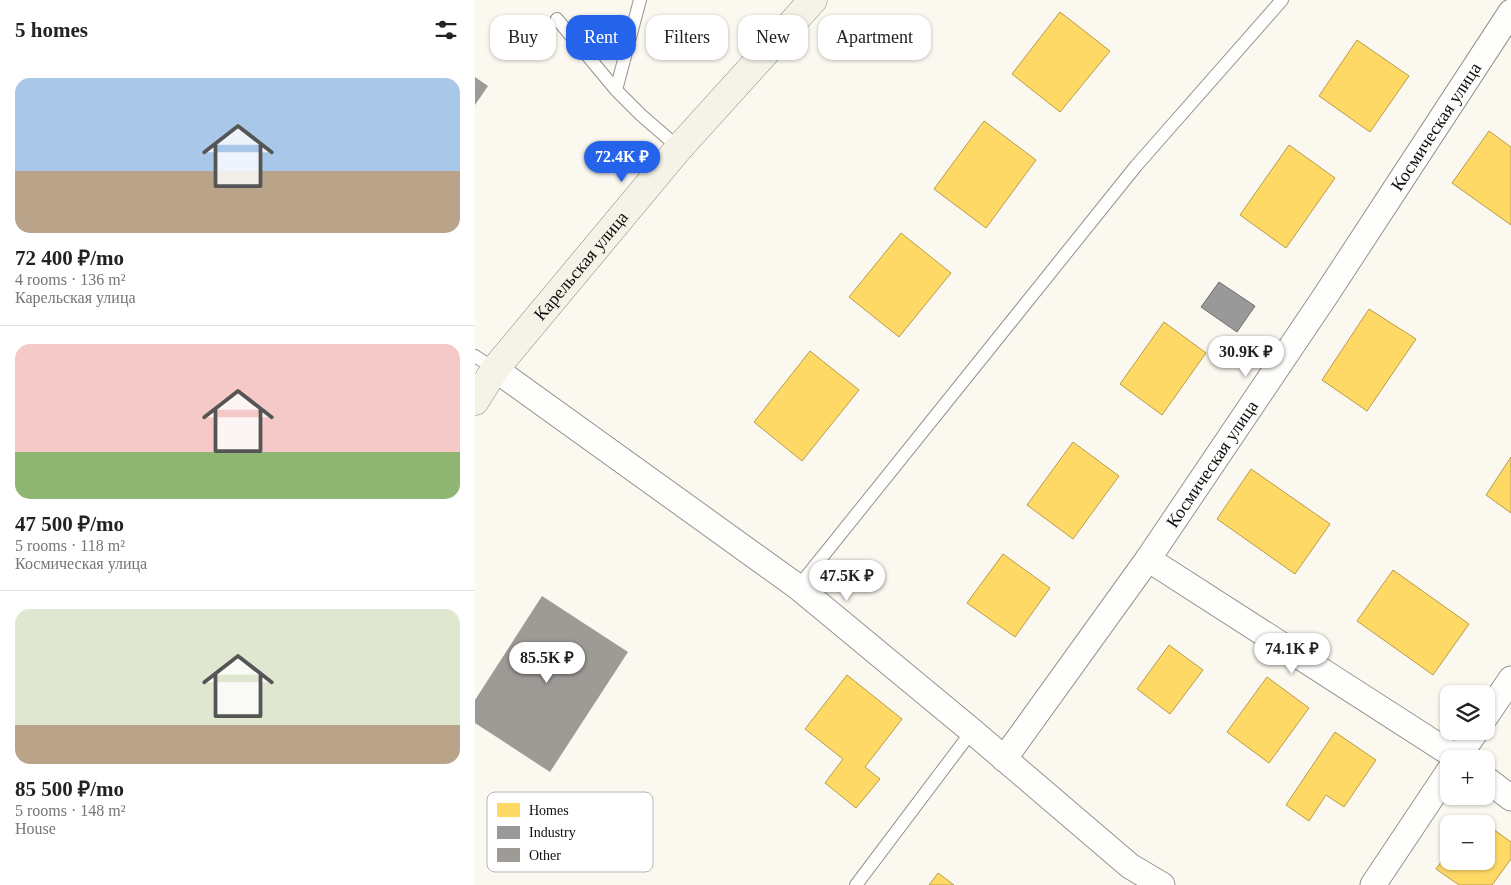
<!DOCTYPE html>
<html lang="en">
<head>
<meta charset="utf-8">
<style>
	body { margin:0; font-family:Georgia,serif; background:#f6f6f6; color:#222; height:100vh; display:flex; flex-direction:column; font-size:19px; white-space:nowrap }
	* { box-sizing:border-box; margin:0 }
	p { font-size:16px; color:#767676 }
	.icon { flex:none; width:28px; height:28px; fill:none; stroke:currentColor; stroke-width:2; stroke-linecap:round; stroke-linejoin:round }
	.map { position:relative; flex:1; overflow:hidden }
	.drawer { display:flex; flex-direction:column; background:#fff; width:475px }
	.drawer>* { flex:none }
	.top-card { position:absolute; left:15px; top:15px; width:475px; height:45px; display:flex; gap:10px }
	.fabs { position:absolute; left:965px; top:685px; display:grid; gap:10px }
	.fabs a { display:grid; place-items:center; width:55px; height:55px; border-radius:10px; background:#fff; box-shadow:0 1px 4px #0004; font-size:25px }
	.price { position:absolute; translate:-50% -42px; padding:0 11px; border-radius:18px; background:#fff; color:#222; font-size:16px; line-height:32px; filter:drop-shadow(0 1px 2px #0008) }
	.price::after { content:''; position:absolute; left:50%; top:30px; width:15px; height:11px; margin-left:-8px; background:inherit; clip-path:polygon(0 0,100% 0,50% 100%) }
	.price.selected { background:#2563eb; color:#fff }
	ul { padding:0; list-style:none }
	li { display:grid; align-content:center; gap:10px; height:265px; padding:0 15px }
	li+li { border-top:1px solid #e0e0e0 }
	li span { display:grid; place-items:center; height:155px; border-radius:15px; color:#555 }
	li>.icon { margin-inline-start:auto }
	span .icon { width:90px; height:90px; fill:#fffc; stroke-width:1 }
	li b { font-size:21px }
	h2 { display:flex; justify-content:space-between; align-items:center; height:60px; padding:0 15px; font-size:21px }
	.chip { padding:0 18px; border-radius:15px; background:#fff; box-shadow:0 1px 4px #0004; font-size:18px; line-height:45px }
	.chip.selected { background:#2563eb; color:#fff }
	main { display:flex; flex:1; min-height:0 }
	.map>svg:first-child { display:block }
	.homes { fill:#ffd966; stroke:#b69c4b }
	.industry { fill:#999; stroke:#6f6f6f }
	.building { fill:#9e9a96 }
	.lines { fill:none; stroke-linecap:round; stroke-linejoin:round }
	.lane-casing { stroke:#94938f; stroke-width:14 }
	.street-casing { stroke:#94938f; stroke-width:27 }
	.secondary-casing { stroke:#8b8986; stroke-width:29 }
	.lane { stroke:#fefefd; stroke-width:12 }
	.street { stroke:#fefefd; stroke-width:25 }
	.secondary { stroke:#f5f2e8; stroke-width:28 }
	.labels { text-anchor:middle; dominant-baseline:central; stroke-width:5; stroke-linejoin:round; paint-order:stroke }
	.street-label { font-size:18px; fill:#0d0d0d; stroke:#fff }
	.key { fill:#fff; stroke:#b6b6b6; stroke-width:1 }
	.key-label { font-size:14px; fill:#0d0d0d }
</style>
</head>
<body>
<main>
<section class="drawer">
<h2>5 homes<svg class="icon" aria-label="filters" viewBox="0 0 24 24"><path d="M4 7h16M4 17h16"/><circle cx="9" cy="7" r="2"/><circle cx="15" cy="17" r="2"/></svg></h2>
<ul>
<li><span style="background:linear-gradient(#a9c7e8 60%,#b9a48a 0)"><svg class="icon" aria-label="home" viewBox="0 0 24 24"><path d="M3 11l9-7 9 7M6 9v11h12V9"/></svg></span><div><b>72 400 ₽/mo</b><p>4 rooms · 136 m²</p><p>Карельская улица</p></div></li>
<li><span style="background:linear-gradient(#f6c9c9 70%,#8fb573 0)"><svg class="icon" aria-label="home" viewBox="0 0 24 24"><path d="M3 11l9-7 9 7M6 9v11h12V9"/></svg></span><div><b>47 500 ₽/mo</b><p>5 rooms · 118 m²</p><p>Космическая улица</p></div></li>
<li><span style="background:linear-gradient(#dfe7d0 75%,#b9a48a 0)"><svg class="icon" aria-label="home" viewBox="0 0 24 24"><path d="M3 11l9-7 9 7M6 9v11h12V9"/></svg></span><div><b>85 500 ₽/mo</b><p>5 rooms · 148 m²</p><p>House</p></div></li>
</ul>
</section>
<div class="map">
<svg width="1036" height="885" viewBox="0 0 1036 885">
	<rect width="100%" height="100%" fill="#fbf8f0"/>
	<path class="homes" d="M585 12 635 51 585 112 537 74Z
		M882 40 934 76 895 132 844 96Z
		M509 121 561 160 511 228 459 189Z
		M1014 131 1036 147V225L977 183Z
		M814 145 860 178 811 248 765 215Z
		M426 233 476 273 424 337 374 297Z
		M894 309 941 339 892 411 847 380Z
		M689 322 731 353 687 415 645 384Z
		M335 351 384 390 327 461 279 422Z
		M598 442 644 476 598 539 552 505Z
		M1036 457V513L1011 495Z
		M776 469 855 524 820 574 742 519Z
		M528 554 575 588 540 637 492 603Z
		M918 570 994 624 958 675 882 621Z
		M694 645 728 670 695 714 662 689Z
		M372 675 427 719 390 767 405 779 381 808 350 783 368 759 330 729Z
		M792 677 834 708 794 763 752 732Z
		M860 732 901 760 869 807 851 795 834 821 811 805Z
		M999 815 1011 824H993Z
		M1011 824 1036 842V859L1017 885H984L961 869 974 851V861H1011Z
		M463 873 479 885H454Z"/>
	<path class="industry" d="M744 282 780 306 762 332 726 307Z"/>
	<path class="building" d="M0 77 13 86 0 105Z
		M67 596 153 652 75 772 0 723V700Z"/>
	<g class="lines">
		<defs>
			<path id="lane" d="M82 19 141 90 166 115 204 148
				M141 90 165 0
				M0 356 20 369
				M323 587 661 166 807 0
				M381 885 497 731"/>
			<g id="street">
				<path d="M20 369 323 587 497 731 655 866 687 885"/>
				<path d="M673 559 984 759"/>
				<path d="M1011 716 1036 679"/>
				<path id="s1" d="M529 759 673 559 851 295 1036 12"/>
				<path d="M982 759 1001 731"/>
				<path d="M1011 779 1036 798"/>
				<path d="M898 885 974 771"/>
			</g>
			<g id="secondary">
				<path id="s2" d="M0 401 20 369 204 148 338 0"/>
			</g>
		</defs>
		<use href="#lane" class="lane-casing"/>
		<use href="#street" class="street-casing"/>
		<use href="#secondary" class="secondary-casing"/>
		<use href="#lane" class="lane"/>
		<use href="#street" class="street"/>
		<use href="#secondary" class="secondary"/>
	</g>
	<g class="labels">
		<g class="street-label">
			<text stroke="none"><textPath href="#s1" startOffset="766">Космическая улица</textPath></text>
			<text stroke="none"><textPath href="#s2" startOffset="172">Карельская улица</textPath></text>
			<text stroke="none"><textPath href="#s1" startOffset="361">Космическая улица</textPath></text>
		</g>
	</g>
	<rect x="12" y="792" width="166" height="80" rx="8" class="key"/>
	<rect x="22" y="803" width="23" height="14" fill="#ffd966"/>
	<rect x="22" y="826" width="23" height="13" fill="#999"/>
	<rect x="22" y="848" width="23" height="14" fill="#9e9a96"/>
	<g class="key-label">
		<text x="54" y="815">Homes</text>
		<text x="54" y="837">Industry</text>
		<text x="54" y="860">Other</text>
	</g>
</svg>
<div class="fabs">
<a><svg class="icon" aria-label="layers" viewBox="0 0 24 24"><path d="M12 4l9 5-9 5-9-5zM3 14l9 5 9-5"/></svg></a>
<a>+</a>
<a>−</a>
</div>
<b class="price selected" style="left:147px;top:183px">72.4K ₽</b>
<b class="price" style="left:771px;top:378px">30.9K ₽</b>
<b class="price" style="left:372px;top:602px">47.5K ₽</b>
<b class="price" style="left:817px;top:675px">74.1K ₽</b>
<b class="price" style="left:72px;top:684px">85.5K ₽</b>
<div class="top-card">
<a class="chip">Buy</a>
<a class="chip selected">Rent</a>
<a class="chip">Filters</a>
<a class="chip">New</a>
<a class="chip">Apartment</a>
</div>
</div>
</main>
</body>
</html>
